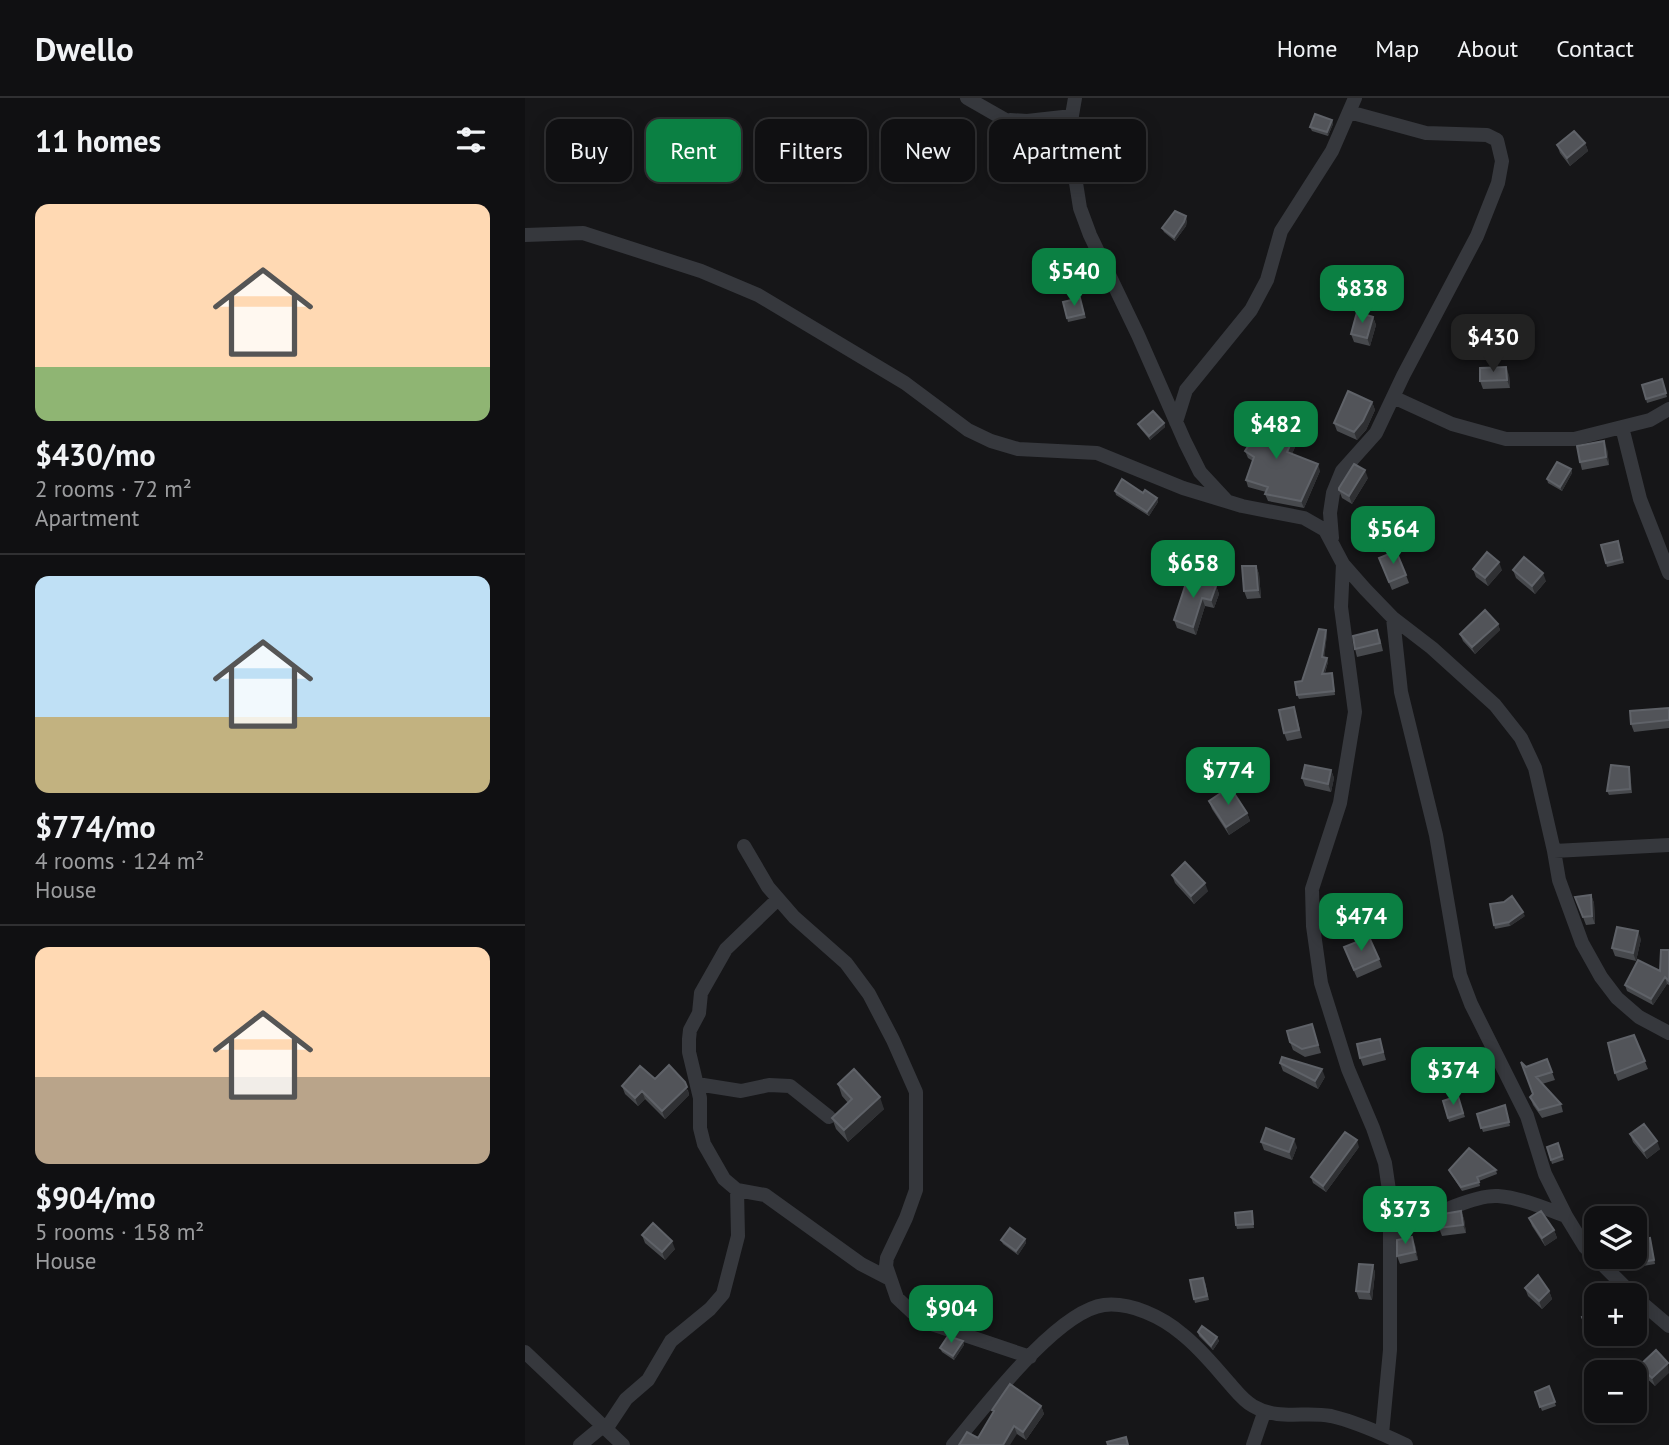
<!DOCTYPE html>
<html lang="en">
<head>
<meta charset="utf-8">
<style>
	body { margin:0; font-family:"PT Sans",sans-serif; background:#1e1e20; color:#f1f3f6; height:100vh; display:flex; flex-direction:column; font-size:26px; white-space:nowrap }
	* { box-sizing:border-box; margin:0 }
	p { font-size:23px; color:#9c9d9f }
	.icon { flex:none; width:38px; height:38px; fill:none; stroke:currentColor; stroke-width:2; stroke-linecap:round; stroke-linejoin:round }
	.map { position:relative; flex:1; overflow:hidden }
	.details { display:flex; flex-direction:column; background:#101012; width:525px }
	.details>* { flex:none }
	.top-card { position:absolute; left:21px; top:21px; width:665px; height:63px; display:flex; gap:14px }
	.tools { position:absolute; left:1059px; top:1108px; display:grid; gap:14px }
	.tools a { display:grid; place-items:center; width:63px; height:63px; border-radius:14px; background:#101012; box-shadow:0 4px 18px #0003,0 0 0 2px #303032; font-size:35px }
	.price { position:absolute; translate:-50% -60px; padding:0 16px; border-radius:14px; background:#0b8043; color:#fff; font-size:23px; line-height:46px; filter:drop-shadow(0 2px 4px #0008) }
	.price::after { content:''; position:absolute; left:50%; top:42px; width:21px; height:16px; margin-left:-10px; background:inherit; clip-path:polygon(0 0,100% 0,50% 100%) }
	.price.active { background:#222; color:#fff }
	ul { padding:0; list-style:none }
	li { display:grid; align-content:center; gap:14px; height:371px; padding:0 35px }
	li+li { border-top:2px solid #303032 }
	li span { display:grid; place-items:center; height:217px; border-radius:14px; color:#555 }
	li>.icon { margin-inline-start:auto }
	span .icon { width:126px; height:126px; fill:#fffc; stroke-width:1 }
	li b { font-size:30px }
	h2 { display:flex; justify-content:space-between; align-items:center; height:84px; padding:0 35px; font-size:30px }
	.pill { padding:0 24px; border-radius:14px; background:#101012; box-shadow:0 4px 18px #0003,0 0 0 2px #303032; font-size:24px; line-height:63px }
	.pill.active { background:#0b8043; color:#fff }
	header { display:flex; align-items:center; gap:42px; box-sizing:border-box; height:98px; padding:0 35px; background:#101012; border-bottom:2px solid #303032 }
	header strong { font-size:33px }
	nav { display:flex; gap:38px; margin-inline-start:auto; font-size:24px }
	main { display:flex; flex:1; min-height:0 }
	.map>svg:first-child { display:block }
	.lines { fill:none; stroke-linecap:round; stroke-linejoin:round }
	.minor { stroke:#36383d; stroke-width:14 }
	.wall { fill:#47494d }
	.shaded-wall { fill:#2f3033 }
	.building { fill:#525459; stroke:#5f6268; stroke-width:2 }
</style>
</head>
<body>
<header>
<strong>Dwello</strong>
<nav><a>Home</a><a>Map</a><a>About</a><a>Contact</a></nav>
</header>
<main>
<section class="details">
<h2>11 homes<svg class="icon" aria-label="filters" viewBox="0 0 24 24"><path d="M4 7h16M4 17h16"/><circle cx="9" cy="7" r="2"/><circle cx="15" cy="17" r="2"/></svg></h2>
<ul>
<li><span style="background:linear-gradient(#ffd9b3 75%,#8fb573 0)"><svg class="icon" aria-label="home" viewBox="0 0 24 24"><path d="M3 11l9-7 9 7M6 9v11h12V9"/></svg></span><div><b>$430/mo</b><p>2 rooms · 72 m²</p><p>Apartment</p></div></li>
<li><span style="background:linear-gradient(#bfe0f5 65%,#c2b280 0)"><svg class="icon" aria-label="home" viewBox="0 0 24 24"><path d="M3 11l9-7 9 7M6 9v11h12V9"/></svg></span><div><b>$774/mo</b><p>4 rooms · 124 m²</p><p>House</p></div></li>
<li><span style="background:linear-gradient(#ffd9b3 60%,#b9a48a 0)"><svg class="icon" aria-label="home" viewBox="0 0 24 24"><path d="M3 11l9-7 9 7M6 9v11h12V9"/></svg></span><div><b>$904/mo</b><p>5 rooms · 158 m²</p><p>House</p></div></li>
</ul>
</section>
<div class="map">
<svg width="1144" height="1347" viewBox="0 0 1144 1347">
	<rect width="100%" height="100%" fill="#161618"/>
	<g class="lines">
		<path class="minor" d="M442 0 505 36 548 55
			M550 0 546 23 548 66 555 110 565 137 613 237 660 344 675 374 701 402
			M485 22 502 23 547 18
			M0 137 58 135 176 173 233 197 380 285 443 332 466 343 493 351 572 355 658 390 717 408 779 420 800 432 818 466 840 491 868 520 907 550 970 607 996 640 1010 670 1029 753 1034 782 1057 845 1076 879 1092 900 1114 919 1144 935
			M868 299 927 326 981 341H1049L1125 322 1144 311
			M651 324 661 292 726 212 742 182 756 133 807 53 830 0
			M1097 329 1115 401 1144 475
			M807 440 805 415 808 395 817 373 851 335 878 278 952 138 973 85 977 63 972 42 962 37 901 35 824 14
			M818 466 816 509 830 614 815 705 787 791 788 828 796 885 823 971 848 1030 860 1065 865 1099V1252L857 1336
			M868 520 876 594 911 737 935 877 946 906 1002 1018 1020 1076 1041 1118 1060 1149 1108 1197
			M219 748 243 789 269 819 321 865 344 896 368 942 391 994V1092L381 1120 362 1160 361 1168 372 1200 387 1214 404 1225 505 1259
			M1029 753 1144 747
			M253 801 201 851 176 895 174 915 165 932 164 941V954L175 1000V1030L179 1046 199 1081 212 1092 240 1097 336 1166 363 1180
			M172 986 216 993 244 987 265 988 304 1019
			M867 1137C893 1125 946 1096 973 1098 997 1100 1019 1110 1041 1118
			M1110 1199 1144 1228
			M0 1254 98 1347
			M81 1331 101 1301 123 1282 146 1243 185 1211 198 1196 213 1138 212 1092
			M55 1347 78 1328
			M428 1347C459 1310 532 1213 579 1207 606 1204 637 1219 657 1236 675 1250 690 1269 705 1286 712 1294 719 1303 728 1308 754 1323 779 1313 806 1318 832 1324 858 1336 881 1347
			M728 1347 739 1315"/>
	</g>
	<path class="wall" d="M807 22 808 26 803 38 787 33 785 29Z
		M1060 45 1063 53 1045 68 1035 55 1032 47Z
		M662 122 661 128 650 143 639 134 637 130Z
		M555 200 561 220 543 224 542 220Z
		M848 219 851 227 845 248 829 244 826 236Z
		M984 277 985 290 958 291 955 283Z
		M1137 281 1142 299 1122 305 1117 287Z
		M847 304 850 312 841 332 832 342 812 333 809 325Z
		M639 325 640 329 625 342 615 330 613 326Z
		M749 331 774 340 767 356 795 373 779 410 743 403 740 396 741 394 723 389 721 382 728 363 723 360 720 353 725 346 717 342 714 335Z
		M1082 351 1084 367 1057 372 1055 364Z
		M1046 371 1047 375 1037 393 1023 385 1022 381Z
		M843 380 827 406 817 400 814 392Z
		M590 393 618 395 632 400 633 404 624 418 591 397Z
		M1093 443 1099 465 1082 469 1081 465Z
		M731 468 734 476 736 500 722 501 719 493Z
		M857 468 881 477 884 485 867 492Z
		M948 471 977 472 963 488 951 479Z
		M988 472 1021 483 1010 496 991 480Z
		M691 488 694 496 689 510 680 508 671 537 652 530 649 522Z
		M973 526 975 532 950 556 938 543 935 536Z
		M802 536 799 559 802 560 803 564 800 575H807L808 579 810 597 774 601 772 597 777 583Z
		M855 540 858 553 832 559 830 551Z
		M769 609 777 640 762 643 759 635Z
		M1144 610V630L1109 634 1106 626Z
		M806 672 809 680 806 694 780 688 777 680Z
		M1105 673 1107 695 1084 697 1082 693Z
		M684 703 722 715 725 723 704 737 687 711Z
		M647 777 683 793 669 806 650 785Z
		M1066 797 1069 805 1070 826 1061 827 1050 799Z
		M1000 818 985 828 970 831 969 827Z
		M1116 841 1111 863 1090 858 1087 850Z
		M1144 852V887L1142 886 1128 907 1102 893 1100 887 1135 873Z
		M822 857 854 861 857 869 832 880Z
		M787 926 796 955 780 959 768 952 765 944Z
		M1109 937 1123 971 1093 983 1090 975Z
		M855 941 861 962 838 968 835 960Z
		M1022 961 1030 982 1017 986 1036 1006 1038 1014 1017 1020 1008 1007 1005 999 1008 996 1001 969Z
		M755 965 800 979 793 991 758 973Z
		M130 981 163 992 164 997 140 1021 120 1001 113 1008 100 996 97 988Z
		M313 986 359 1011 323 1044 311 1031 307 1020 323 1005 317 998Z
		M933 998 940 1019 924 1024 918 1003Z
		M980 1007 985 1028 958 1034 952 1016Z
		M1105 1036 1135 1051 1122 1061 1108 1044Z
		M736 1044 772 1049 767 1062 739 1052Z
		M1033 1045 1039 1062 1027 1066 1022 1049Z
		M834 1049 801 1094 788 1085 786 1079Z
		M924 1072H971L972 1076 954 1083 955 1088 937 1093 926 1076Z
		M727 1113 729 1130 712 1131 711 1127Z
		M936 1113 939 1121 941 1135 917 1138 914 1130Z
		M1004 1120 1029 1132 1032 1140 1020 1148 1007 1128Z
		M117 1137 150 1151 140 1162 120 1145Z
		M500 1141 501 1145 493 1157 478 1146 476 1142Z
		M1126 1144 1130 1166 1118 1168 1116 1164Z
		M890 1147 893 1162 875 1166 872 1158Z
		M848 1167 850 1175 847 1202 834 1201 831 1193Z
		M680 1184 684 1202 670 1205 669 1201Z
		M1000 1190 1024 1193 1027 1201 1017 1211 1003 1198Z
		M1058 1223 1071 1236H1080L1068 1243Z
		M673 1234 692 1239 694 1243 688 1252 674 1238Z
		M438 1243 439 1247 429 1262 417 1254 415 1250Z
		M1143 1265 1130 1288 1117 1276 1114 1268Z
		M1024 1288 1031 1308 1017 1313 1010 1294Z
		M516 1308 519 1316 501 1342 492 1336 453 1340 468 1314 467 1312Z"/>
	<path class="shaded-wall" d="M807 22 808 26 803 38 802 34Z
		M1060 45 1063 53 1045 68 1042 60Z
		M661 118 662 122 661 128 650 143 649 139Z
		M848 219 851 227 845 248 842 240Z
		M981 269 984 277 985 290 982 282Z
		M847 304 850 312 841 332 832 342 829 334Z
		M639 325 640 329 625 342 624 338Z
		M771 334 774 340 765 360 762 354Z
		M1079 343 1082 351 1084 367 1081 359Z
		M793 366 795 373 779 410 776 403Z
		M1046 371 1047 375 1037 393 1035 389Z
		M840 372 843 380 827 406 824 398Z
		M632 400 633 404 624 418 622 414Z
		M974 464 977 472 963 488 960 480Z
		M731 468 734 476 736 500 733 492Z
		M1018 475 1021 483 1010 496 1007 488Z
		M691 488 694 496 689 510 686 502Z
		M677 500 680 508 671 537 668 529Z
		M973 526 975 532 950 556 947 549Z
		M801 532 802 536 799 563 797 559Z
		M802 560 803 564 798 580 797 576Z
		M806 672 809 680 806 694 803 686Z
		M722 715 725 723 704 737 701 729Z
		M680 785 683 793 669 806 666 798Z
		M1066 797 1069 805 1070 826 1067 818Z
		M998 814 1000 818 985 828 984 824Z
		M1113 833 1116 841 1111 863 1108 855Z
		M1140 879 1142 886 1128 907 1126 901Z
		M797 971 800 979 793 991 790 983Z
		M160 984 164 997 140 1021 137 1013Z
		M117 993 120 1001 113 1008 110 1000Z
		M355 999 359 1011 323 1044 319 1032Z
		M769 1041 772 1049 767 1062 764 1054Z
		M832 1042 834 1049 801 1094 798 1088Z
		M1132 1043 1135 1051 1122 1061 1119 1053Z
		M936 1113 939 1121 941 1135 938 1127Z
		M1029 1132 1032 1140 1020 1148 1017 1140Z
		M887 1139 890 1147 893 1162 890 1154Z
		M500 1141 501 1145 493 1157 491 1153Z
		M147 1143 150 1151 140 1162 137 1154Z
		M848 1167 850 1175 847 1202 844 1194Z
		M1024 1193 1027 1201 1017 1211 1014 1203Z
		M692 1239 694 1243 688 1252 686 1248Z
		M438 1243 439 1247 429 1262 428 1258Z
		M1143 1265 1144 1275 1130 1288 1127 1280Z
		M516 1308 519 1316 501 1342 498 1334Z
		M489 1328 492 1336 485 1347H478Z"/>
	<path class="building" d="M790 16 807 22 802 34 785 29Z
		M1049 33 1060 45 1042 60 1032 47Z
		M650 113 661 118 659 124 649 139 637 130Z
		M555 200 559 216 542 220 538 204Z
		M832 214 848 219 842 240 826 236Z
		M981 269 982 282 955 283V270Z
		M1137 281 1141 295 1121 301 1117 287Z
		M823 293 847 304 838 323 829 334 809 325Z
		M628 313 639 325 624 338 613 326Z
		M724 317 749 331 752 325 771 334 762 354 793 366 776 403 740 396 743 389 721 382 729 359 720 353 727 342 714 335Z
		M1079 343 1081 359 1055 364 1052 348Z
		M1032 364 1046 371 1035 389 1022 381Z
		M829 366 840 372 824 398 814 392V390Z
		M597 381 618 395 620 392 632 400 622 414 590 393Z
		M1093 443 1097 461 1081 465 1076 447Z
		M871 453 881 477 864 484 854 460Z
		M962 454 974 464 960 480 948 471Z
		M999 459 1018 475 1007 488 988 472Z
		M717 468H731L733 492 719 493Z
		M663 479 691 488 686 502 677 500 668 529 649 522Z
		M960 512 973 526 947 549 935 536Z
		M794 531 801 532 797 559 802 560 797 576 807 575 809 593 772 597 770 584 777 583Z
		M852 532 855 545 830 551 828 538Z
		M769 609 774 632 759 635 754 612Z
		M1144 610V622L1106 626 1105 613Z
		M780 667 806 672 803 686 777 680Z
		M1086 667 1104 669 1105 691 1082 693Z
		M705 689 722 715 701 729 684 703Z
		M660 764 680 785 666 798 647 777Z
		M1066 797 1067 818 1058 819 1050 799Z
		M987 798 998 814 984 824 969 827 965 806 979 804Z
		M1092 829 1113 833 1108 855 1087 850Z
		M844 839 854 861 829 872 819 849Z
		M1136 852H1144V883L1140 879 1126 901 1100 887 1113 862 1135 873Z
		M787 926 793 947 777 951 765 944 762 933Z
		M1109 937 1120 963 1090 975 1083 945Z
		M855 941 858 954 835 960 832 946Z
		M757 959 797 971 790 983 755 965Z
		M1022 961 1027 974 1011 979 1036 1006 1014 1012 1005 999 1008 996 996 964 1001 969Z
		M144 967 160 984 162 989 137 1013 117 993 110 1000 97 988 115 968 130 981Z
		M329 971 355 999 319 1032 307 1020 327 1001 313 986Z
		M933 998 938 1015 923 1020 918 1003Z
		M980 1007 984 1024 956 1030 952 1016Z
		M1119 1026 1132 1043 1119 1053 1105 1036Z
		M741 1030 769 1041 764 1054 736 1044Z
		M820 1034 832 1042 798 1088 786 1079Z
		M1033 1045 1037 1058 1026 1062 1022 1049Z
		M944 1050 971 1072 952 1079 954 1084 936 1089 924 1072Z
		M727 1113 728 1126 711 1127 710 1115Z
		M936 1113 938 1127 914 1130 912 1117Z
		M1016 1113 1029 1132 1017 1140 1004 1120Z
		M128 1125 147 1143 137 1154 117 1137Z
		M485 1130 500 1141 491 1153 476 1142Z
		M887 1139 890 1154 872 1158V1142Z
		M1125 1140 1129 1162 1116 1164 1112 1142Z
		M834 1166 848 1167 844 1194 831 1193Z
		M1013 1177 1024 1193 1014 1203 1000 1190Z
		M678 1180 682 1198 669 1201 665 1182Z
		M1069 1213 1071 1216V1236H1072L1066 1239 1057 1219Z
		M677 1228 692 1239 686 1248 673 1234Z
		M423 1238 438 1243 428 1258 415 1250Z
		M1131 1252 1143 1265 1127 1280 1114 1268Z
		M485 1286 516 1308 498 1334 489 1328 478 1347H434L442 1334 453 1340 469 1313 467 1312Z
		M1024 1288 1030 1304 1015 1309 1010 1294Z
		M601 1339 603 1347H583L582 1344Z"/>
</svg>
<div class="tools">
<a><svg class="icon" aria-label="layers" viewBox="0 0 24 24"><path d="M12 4l9 5-9 5-9-5zM3 14l9 5 9-5"/></svg></a>
<a>+</a>
<a>−</a>
</div>
<b class="price" style="left:549px;top:210px">$540</b>
<b class="price" style="left:837px;top:227px">$838</b>
<b class="price active" style="left:968px;top:276px">$430</b>
<b class="price" style="left:751px;top:363px">$482</b>
<b class="price" style="left:868px;top:468px">$564</b>
<b class="price" style="left:668px;top:502px">$658</b>
<b class="price" style="left:703px;top:709px">$774</b>
<b class="price" style="left:836px;top:855px">$474</b>
<b class="price" style="left:928px;top:1009px">$374</b>
<b class="price" style="left:880px;top:1148px">$373</b>
<b class="price" style="left:426px;top:1247px">$904</b>
<div class="top-card">
<a class="pill">Buy</a>
<a class="pill active">Rent</a>
<a class="pill">Filters</a>
<a class="pill">New</a>
<a class="pill">Apartment</a>
</div>
</div>
</main>
</body>
</html>
